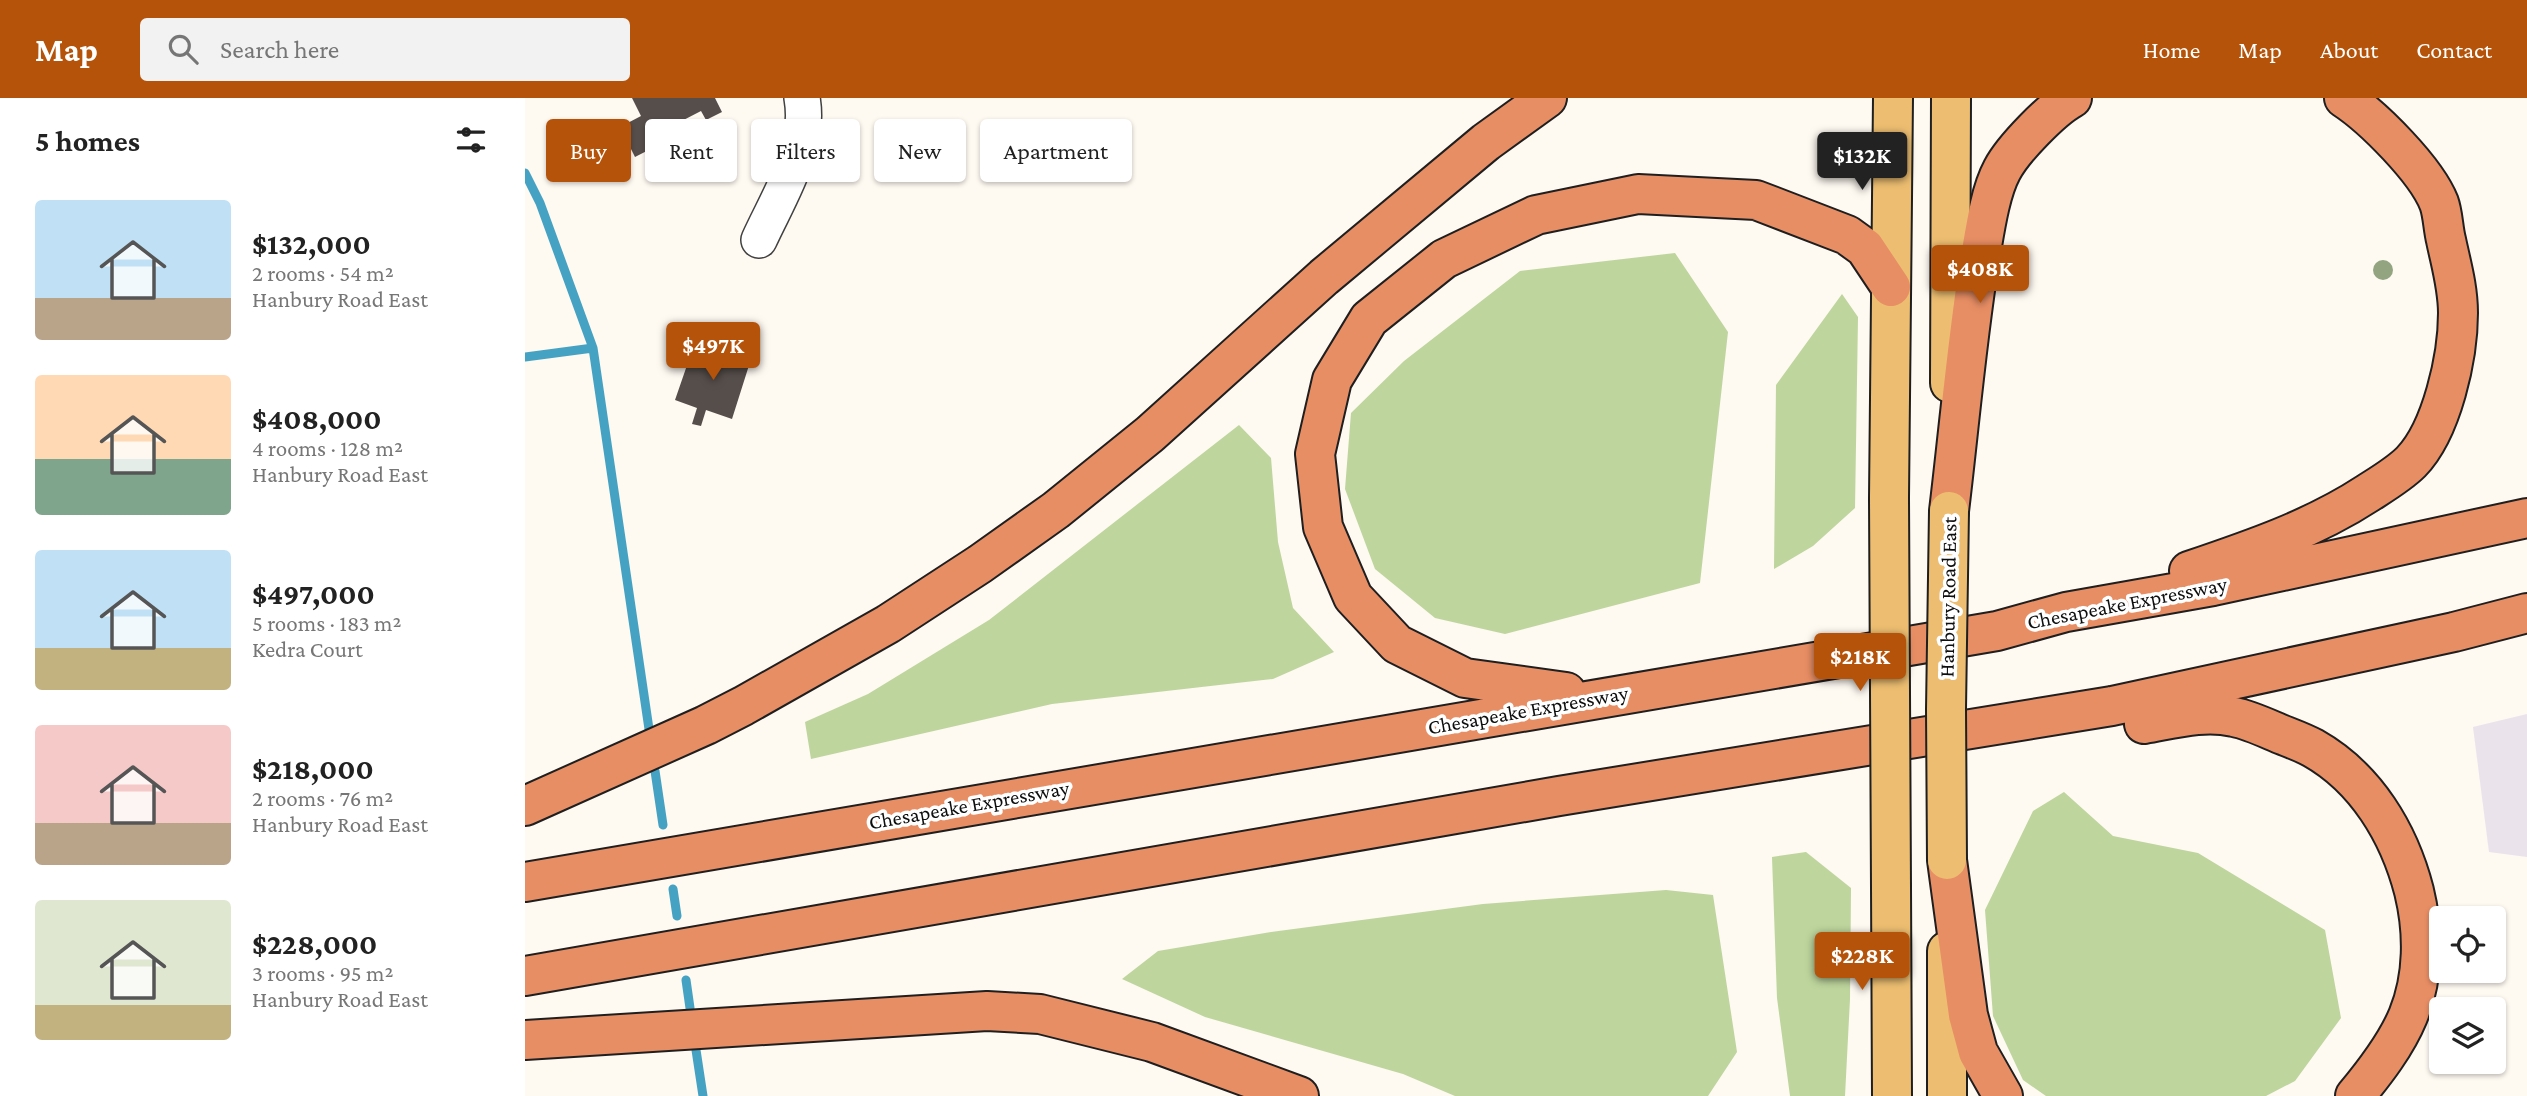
<!DOCTYPE html>
<html lang="en">
<head>
<meta charset="utf-8">
<style>
	body { margin:0; font-family:"Crimson Pro",serif; background:#f2f2f2; color:#222; height:100vh; display:flex; flex-direction:column; font-size:26px; white-space:nowrap }
	* { box-sizing:border-box; margin:0 }
	p { font-size:23px; color:#767676 }
	.icon { flex:none; width:38px; height:38px; fill:none; stroke:currentColor; stroke-width:2; stroke-linecap:round; stroke-linejoin:round }
	.map { position:relative; flex:1; overflow:hidden }
	.panel { display:flex; flex-direction:column; background:#fff; width:525px }
	.panel>* { flex:none }
	.top-card { position:absolute; left:21px; top:21px; width:665px; height:63px; display:flex; gap:14px }
	.tools { position:absolute; left:1904px; top:808px; display:grid; gap:14px }
	.tools a { display:grid; place-items:center; width:77px; height:77px; border-radius:7px; background:#fff; box-shadow:0 2px 5px #0004; font-size:35px }
	.price { position:absolute; translate:-50% -60px; padding:0 16px; border-radius:7px; background:#b45309; color:#fff; font-size:23px; line-height:46px; filter:drop-shadow(0 2px 4px #0008) }
	.price::after { content:''; position:absolute; left:50%; top:42px; width:21px; height:16px; margin-left:-10px; background:inherit; clip-path:polygon(0 0,100% 0,50% 100%) }
	.price.on { background:#222; color:#fff }
	ul { padding:0; list-style:none }
	li { display:flex; align-items:center; gap:21px; height:175px; padding:0 35px }
	li span { display:grid; place-items:center; flex:none; width:196px; height:140px; border-radius:7px; color:#555 }
	li>.icon { margin-inline-start:auto }
	span .icon { width:84px; height:84px; fill:#fffc; stroke-width:1 }
	li b { font-size:30px }
	h2 { display:flex; justify-content:space-between; align-items:center; height:84px; padding:0 35px; font-size:30px }
	.tag { padding:0 24px; border-radius:7px; background:#fff; box-shadow:0 2px 5px #0004; font-size:24px; line-height:63px }
	.tag.on { background:#b45309; color:#fff }
	header { display:flex; align-items:center; gap:42px; box-sizing:border-box; height:98px; padding:0 35px; background:#b45309; color:#fff }
	header strong { font-size:33px }
	nav { display:flex; gap:38px; margin-inline-start:auto; font-size:24px }
	.search { width:490px; height:63px; background:#f2f2f2; display:flex; align-items:center; gap:18px; box-sizing:border-box; padding:0 24px; border-radius:7px; color:#767676; font-size:26px }
	main { display:flex; flex:1; min-height:0 }
	.map>svg:first-child { display:block }
	.industrial { fill:#eae3ec }
	.forest { fill:#bed59d }
	.lines { fill:none; stroke-linecap:round; stroke-linejoin:round }
	.stream { stroke:#46a2c2; stroke-width:9 }
	.building { fill:#564e4b }
	.minor-casing { stroke:#414141; stroke-width:38 }
	.major-casing { stroke:#1f1f1f; stroke-width:42 }
	.highway-casing { stroke:#1f1f1f; stroke-width:42 }
	.minor { stroke:#fff; stroke-width:35 }
	.major { stroke:#edbe71; stroke-width:38 }
	.highway { stroke:#e88e64; stroke-width:38 }
	.major-bridge-casing { stroke:#1f1f1f; stroke-width:42; stroke-linecap:butt }
	.major-bridge { stroke:#edbe71; stroke-width:38 }
	.tree { fill:#92a580 }
	.labels { text-anchor:middle; dominant-baseline:central; stroke-width:7; stroke-linejoin:round; paint-order:stroke }
	.street-label { font-size:21px; fill:#0e0e0e; stroke:#fff }
</style>
</head>
<body>
<header>
<strong>Map</strong>
<div class="search"><svg class="icon" aria-label="search" viewBox="0 0 24 24"><circle cx="10" cy="10" r="6"/><path d="M15 15l6 6"/></svg>Search here</div>
<nav><a>Home</a><a>Map</a><a>About</a><a>Contact</a></nav>
</header>
<main>
<section class="panel">
<h2>5 homes<svg class="icon" aria-label="filters" viewBox="0 0 24 24"><path d="M4 7h16M4 17h16"/><circle cx="9" cy="7" r="2"/><circle cx="15" cy="17" r="2"/></svg></h2>
<ul>
<li><span style="background:linear-gradient(#bfe0f5 70%,#b9a48a 0)"><svg class="icon" aria-label="home" viewBox="0 0 24 24"><path d="M3 11l9-7 9 7M6 9v11h12V9"/></svg></span><div><b>$132,000</b><p>2 rooms · 54 m²</p><p>Hanbury Road East</p></div></li>
<li><span style="background:linear-gradient(#ffd9b3 60%,#7fa58c 0)"><svg class="icon" aria-label="home" viewBox="0 0 24 24"><path d="M3 11l9-7 9 7M6 9v11h12V9"/></svg></span><div><b>$408,000</b><p>4 rooms · 128 m²</p><p>Hanbury Road East</p></div></li>
<li><span style="background:linear-gradient(#bfe0f5 70%,#c2b280 0)"><svg class="icon" aria-label="home" viewBox="0 0 24 24"><path d="M3 11l9-7 9 7M6 9v11h12V9"/></svg></span><div><b>$497,000</b><p>5 rooms · 183 m²</p><p>Kedra Court</p></div></li>
<li><span style="background:linear-gradient(#f6c9c9 70%,#b9a48a 0)"><svg class="icon" aria-label="home" viewBox="0 0 24 24"><path d="M3 11l9-7 9 7M6 9v11h12V9"/></svg></span><div><b>$218,000</b><p>2 rooms · 76 m²</p><p>Hanbury Road East</p></div></li>
<li><span style="background:linear-gradient(#dfe7d0 75%,#c2b280 0)"><svg class="icon" aria-label="home" viewBox="0 0 24 24"><path d="M3 11l9-7 9 7M6 9v11h12V9"/></svg></span><div><b>$228,000</b><p>3 rooms · 95 m²</p><p>Hanbury Road East</p></div></li>
</ul>
</section>
<div class="map">
<svg width="2002" height="998" viewBox="0 0 2002 998">
	<rect width="100%" height="100%" fill="#fef9f1"/>
	<path class="industrial" d="M2002 616V759L1964 754 1948 629Z"/>
	<path class="forest" d="M1150 155 1203 234 1175 485 980 536 910 520 850 471 820 391 826 315 879 263 995 173Z
		M1317 196 1333 219 1330 410 1288 448 1249 471 1251 287Z
		M714 327 746 360 753 444 768 510 809 554 748 581 527 606 286 661 280 624 343 596 464 522Z
		M1539 694 1588 738 1673 755 1800 832 1816 920 1770 983 1741 998H1521L1498 982 1468 918 1460 812 1508 713Z
		M1281 754 1326 790 1325 901 1320 998H1265L1252 900 1247 759Z
		M1141 792 1188 797 1212 954 1183 998H930L878 976 680 919 597 881 633 853 746 834 958 806Z"/>
	<g class="lines">
		<path class="stream" d="M0 75 15 105 68 250 124 631
			M0 259 68 250
			M130 673 138 727
			M148 791 152 818
			M161 882 165 910
			M171 952 178 998"/>
	</g>
	<path class="building" d="M107 0H190L197 14 181 22 176 13 145 29 151 38 110 59 95 29 116 18Z
		M169 247 194 255 196 251 226 261 207 321 181 312 176 328 167 326 172 310 150 302Z"/>
	<g class="lines">
		<defs>
			<path id="minor" d="M234 142C254 98 286 50 277 0"/>
			<path id="major" d="M1425 285 1426 0
				M1364 400 1368 0
				M1366 789 1367 998
				M1422 853V998"/>
			<path id="highway" d="M1424 413C1434 331 1441 247 1454 165 1459 138 1464 96 1477 72 1488 51 1527 11 1547 0
				M1664 473C1726 452 1788 431 1843 395 1857 386 1874 376 1886 364 1917 332 1933 259 1933 215 1933 189 1926 166 1921 142 1918 130 1918 116 1914 105 1901 72 1848 19 1819 0
				M1041 594 940 580 872 546 828 499 798 429 790 356 807 282 844 221 919 161 1011 117 1113 96 1231 102 1322 137 1340 150 1366 189
				M1619 626C1648 621 1679 612 1709 619 1724 622 1739 629 1753 635 1765 640 1777 644 1788 650 1841 680 1874 735 1889 793 1899 834 1899 879 1883 918 1871 947 1850 974 1830 998
				M0 708 181 627 218 608 363 526 455 466 531 412 625 336 799 179 961 44 1022 0
				M1422 762 1443 917 1453 954 1478 998
				M0 784 1472 533 1541 514 1688 488 2002 420
				M0 878 1034 698 1587 608 1929 534 2002 515
				M0 942 462 913 515 916 627 944 774 998"/>
		</defs>
		<use href="#minor" class="minor-casing"/>
		<use href="#major" class="major-casing"/>
		<use href="#highway" class="highway-casing"/>
		<use href="#minor" class="minor"/>
		<use href="#major" class="major"/>
		<use href="#highway" class="highway"/>
		<defs>
			<path id="major-bridge" d="M1364 400 1366 789
				M1422 762 1421 611 1424 413"/>
		</defs>
		<use href="#major-bridge" class="major-bridge-casing"/>
		<use href="#major-bridge" class="major-bridge"/>
	</g>
	<circle class="tree" cx="1858" cy="172" r="10"/>
	<g class="labels">
		<g class="street-label">
			<text transform="translate(1423 499) rotate(-89)">Hanbury Road East</text>
			<text transform="translate(1602 505) rotate(-11)">Chesapeake Expressway</text>
			<text transform="translate(1003 612) rotate(-10)">Chesapeake Expressway</text>
			<text transform="translate(444 707) rotate(-10)">Chesapeake Expressway</text>
		</g>
	</g>
</svg>
<div class="tools">
<a><svg class="icon" aria-label="locate" viewBox="0 0 24 24"><circle cx="12" cy="12" r="6"/><path d="M12 2v4M12 18v4M2 12h4M18 12h4"/></svg></a>
<a><svg class="icon" aria-label="layers" viewBox="0 0 24 24"><path d="M12 4l9 5-9 5-9-5zM3 14l9 5 9-5"/></svg></a>
</div>
<b class="price on" style="left:1337px;top:94px">$132K</b>
<b class="price" style="left:1455px;top:207px">$408K</b>
<b class="price" style="left:188px;top:284px">$497K</b>
<b class="price" style="left:1335px;top:595px">$218K</b>
<b class="price" style="left:1337px;top:894px">$228K</b>
<div class="top-card">
<a class="tag on">Buy</a>
<a class="tag">Rent</a>
<a class="tag">Filters</a>
<a class="tag">New</a>
<a class="tag">Apartment</a>
</div>
</div>
</main>
</body>
</html>
